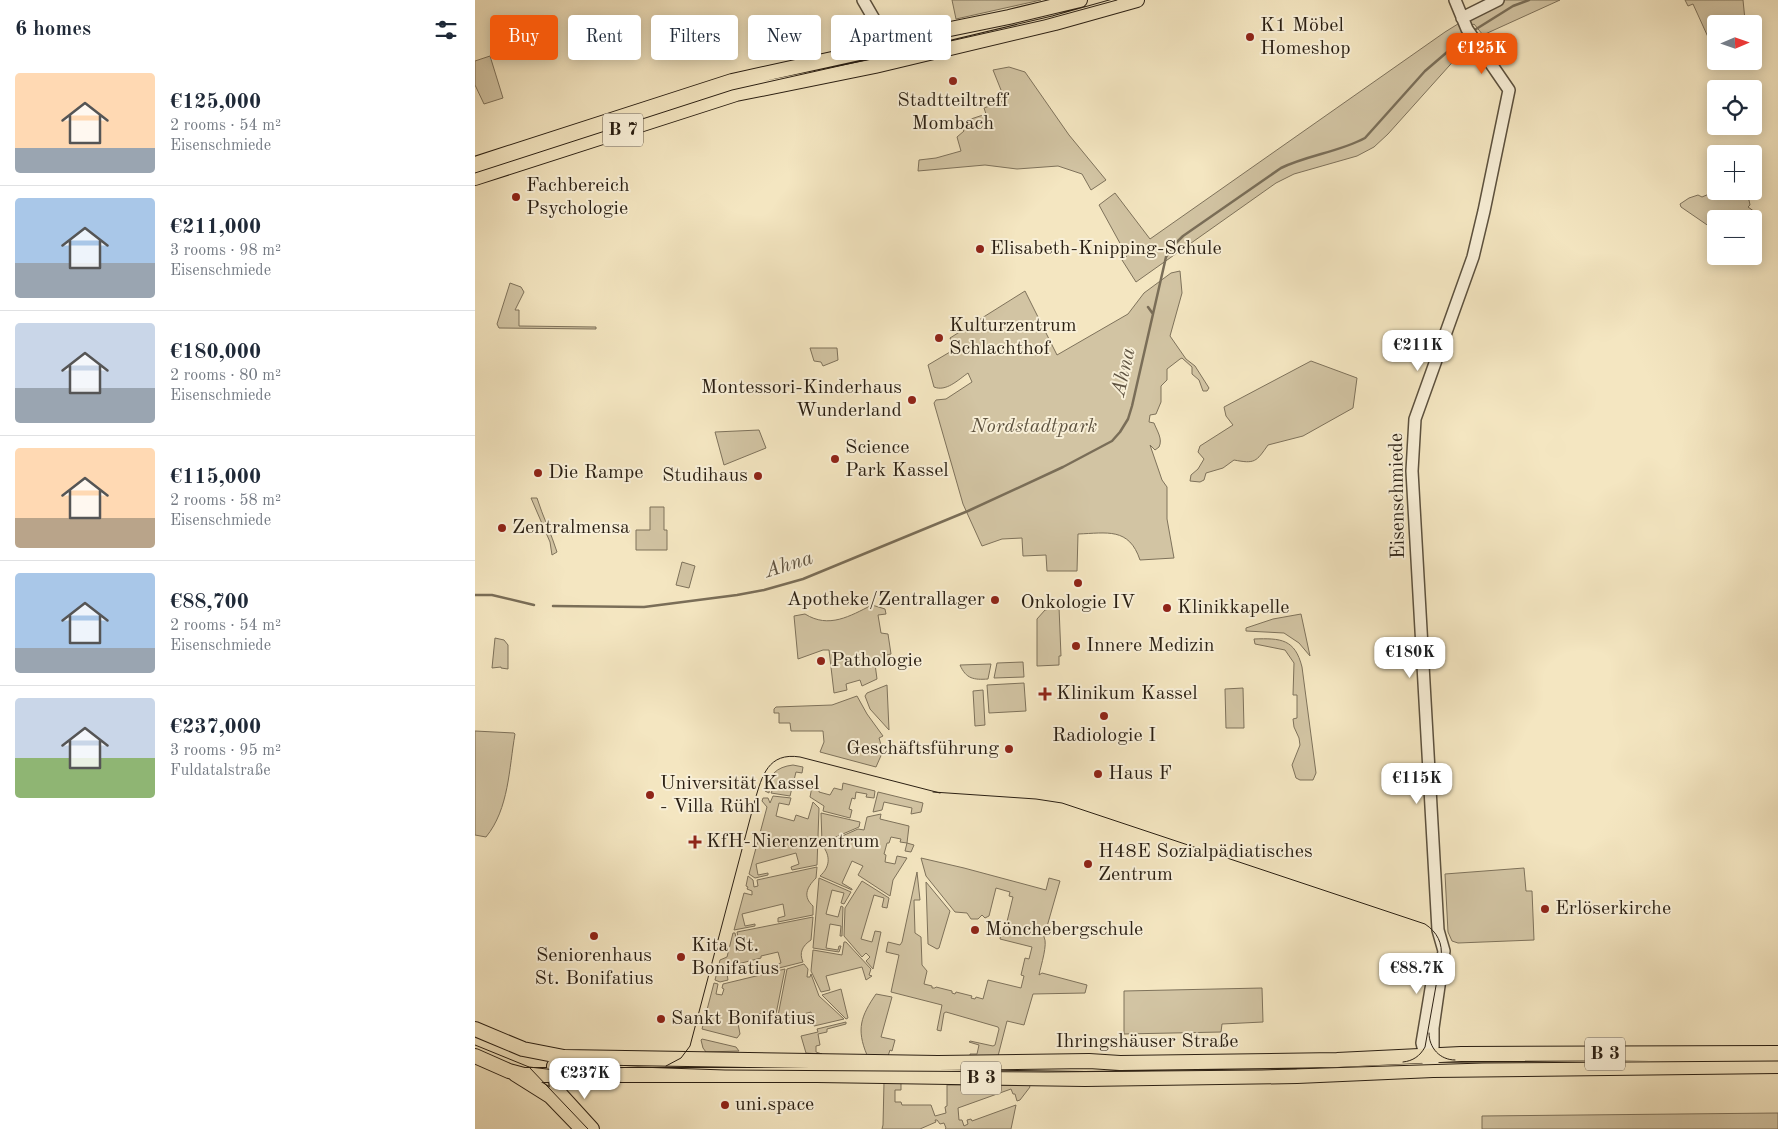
<!DOCTYPE html>
<html lang="en">
<head>
<meta charset="utf-8">
<style>
	body { margin:0; font-family:"Old Standard TT",serif; background:#f2f2f3; color:#1f2937; height:100vh; display:flex; flex-direction:column; font-size:19px; white-space:nowrap }
	* { box-sizing:border-box; margin:0 }
	p { font-size:16px; color:#747a83 }
	.icon { flex:none; width:28px; height:28px; fill:none; stroke:currentColor; stroke-width:2; stroke-linecap:round; stroke-linejoin:round }
	.map { position:relative; flex:1; overflow:hidden }
	.drawer { display:flex; flex-direction:column; background:#fff; width:475px }
	.drawer>* { flex:none }
	.top-card { position:absolute; left:15px; top:15px; width:475px; height:45px; display:flex; gap:10px }
	.needle { width:32px; rotate:88deg }
	.controls { position:absolute; left:1232px; top:15px; display:grid; gap:10px }
	.controls a { display:grid; place-items:center; width:55px; height:55px; border-radius:5px; background:#fff; box-shadow:0 2px 12px #0003; font-size:25px }
	.price { position:absolute; translate:-50% -42px; padding:0 11px; border-radius:10px; background:#fff; color:#222; font-size:16px; line-height:32px; filter:drop-shadow(0 1px 2px #0008) }
	.price::after { content:''; position:absolute; left:50%; top:30px; width:15px; height:11px; margin-left:-8px; background:inherit; clip-path:polygon(0 0,100% 0,50% 100%) }
	.price.active { background:#ea580c; color:#fff }
	ul { padding:0; list-style:none }
	li { display:flex; align-items:center; gap:15px; height:125px; padding:0 15px }
	li+li { border-top:1px solid #e0e1e3 }
	li span { display:grid; place-items:center; flex:none; width:140px; height:100px; border-radius:5px; color:#555 }
	li>.icon { margin-inline-start:auto }
	span .icon { width:60px; height:60px; fill:#fffc; stroke-width:1 }
	li b { font-size:21px }
	h2 { display:flex; justify-content:space-between; align-items:center; height:60px; padding:0 15px; font-size:21px }
	.tag { padding:0 18px; border-radius:5px; background:#fff; box-shadow:0 2px 12px #0003; font-size:18px; line-height:45px }
	.tag.active { background:#ea580c; color:#fff }
	main { display:flex; flex:1; min-height:0 }
	.map>svg:first-child { display:block }
	.green { fill:#d2c4a3; stroke:#7e725b }
	.lines { fill:none; stroke-linecap:round; stroke-linejoin:round }
	.stream { stroke:#7a6e58; stroke-width:2.5 }
	.minor-casing { stroke:#5c513e; stroke-width:14 }
	.major-casing { stroke:#2a1f13; stroke-width:16 }
	.minor { stroke:#f8efd7; stroke-width:11 }
	.major { stroke:#f4e6c1; stroke-width:14 }
	.tram { stroke:#2a1f13; stroke-width:1 }
	.poi-dot { fill:#8f2418; stroke:#f8efd7; stroke-width:2 }
	.labels { text-anchor:middle; dominant-baseline:central; stroke-width:4; stroke-linejoin:round; paint-order:stroke }
	.shield { fill:#f8efd7; stroke:#685d4e; stroke-width:1 }
	.shield-label { font-size:19px; font-weight:bold; fill:#2a1f13 }
	.poi-label { font-size:20px; fill:#2a1f13; stroke:#f8efd7; text-anchor:start }
	.park-label { font-size:20px; font-style:italic; fill:#5c513e; stroke:#f8efd7 }
	.street-label { font-size:20px; fill:#2a1f13; stroke:#f8efd7 }
	.water-label { font-size:21px; font-style:italic; fill:#5f5341; stroke:#f8efd7 }
</style>
</head>
<body>
<main>
<section class="drawer">
<h2>6 homes<svg class="icon" aria-label="filters" viewBox="0 0 24 24"><path d="M4 7h16M4 17h16"/><circle cx="9" cy="7" r="2"/><circle cx="15" cy="17" r="2"/></svg></h2>
<ul>
<li><span style="background:linear-gradient(#ffd9b3 75%,#9aa5b1 0)"><svg class="icon" aria-label="home" viewBox="0 0 24 24"><path d="M3 11l9-7 9 7M6 9v11h12V9"/></svg></span><div><b>€125,000</b><p>2 rooms · 54 m²</p><p>Eisenschmiede</p></div></li>
<li><span style="background:linear-gradient(#a9c7e8 65%,#9aa5b1 0)"><svg class="icon" aria-label="home" viewBox="0 0 24 24"><path d="M3 11l9-7 9 7M6 9v11h12V9"/></svg></span><div><b>€211,000</b><p>3 rooms · 98 m²</p><p>Eisenschmiede</p></div></li>
<li><span style="background:linear-gradient(#c9d6e8 65%,#9aa5b1 0)"><svg class="icon" aria-label="home" viewBox="0 0 24 24"><path d="M3 11l9-7 9 7M6 9v11h12V9"/></svg></span><div><b>€180,000</b><p>2 rooms · 80 m²</p><p>Eisenschmiede</p></div></li>
<li><span style="background:linear-gradient(#ffd9b3 70%,#b9a48a 0)"><svg class="icon" aria-label="home" viewBox="0 0 24 24"><path d="M3 11l9-7 9 7M6 9v11h12V9"/></svg></span><div><b>€115,000</b><p>2 rooms · 58 m²</p><p>Eisenschmiede</p></div></li>
<li><span style="background:linear-gradient(#a9c7e8 75%,#9aa5b1 0)"><svg class="icon" aria-label="home" viewBox="0 0 24 24"><path d="M3 11l9-7 9 7M6 9v11h12V9"/></svg></span><div><b>€88,700</b><p>2 rooms · 54 m²</p><p>Eisenschmiede</p></div></li>
<li><span style="background:linear-gradient(#c9d6e8 60%,#8fb573 0)"><svg class="icon" aria-label="home" viewBox="0 0 24 24"><path d="M3 11l9-7 9 7M6 9v11h12V9"/></svg></span><div><b>€237,000</b><p>3 rooms · 95 m²</p><p>Fuldatalstraße</p></div></li>
</ul>
</section>
<div class="map">
<svg width="1303" height="1129" viewBox="0 0 1303 1129">
	<rect width="100%" height="100%" fill="#f4e6c1"/>
	<filter id="stains"><feTurbulence type="fractalNoise" baseFrequency=".004" numOctaves="4"/><feColorMatrix values="0 0 0 0 .2 0 0 0 0 .09 0 0 0 0 .02 0 0 0 .5 -.17"/></filter>
	<radialGradient id="worn" r=".72"><stop offset=".6" stop-color="#630" stop-opacity="0"/><stop offset="1" stop-color="#630" stop-opacity=".3"/></radialGradient>
	<path class="green" d="M477 0H566L481 19Z
		M1028 0H1085L1008 35 999 24 982 36 988 45 983 56 913 134 899 147 882 156 819 174 801 183 661 282 647 260 652 256 624 205 640 193 675 239 970 32 999 14Z
		M1210 0H1268L1270 20 1259 22V24H1241V36L1233 37 1218 4 1213 6Z
		M15 56 28 98 9 104 0 85V61Z
		M534 67 550 72 594 135 631 180 616 190 607 174 583 166 542 169 510 165 443 171 444 160 461 158 486 151 482 137 489 131 484 123 511 114 509 108 530 100 518 70Z
		M1241 191C1247 191 1254 190 1259 192 1265 194 1268 198 1274 200L1275 205 1273 207 1280 212 1275 219H1241V231L1206 207 1205 204 1214 198 1223 195 1227 197Z
		M705 271 707 293 695 336 711 359 720 366 734 388 732 391H728L724 380 717 374V367L707 358 705 359 692 369V380L686 386V402L681 414 675 415 674 422 679 423C682 431 688 439 684 447L680 450 675 445 687 480 692 487V519L699 558 665 560C654 527 632 533 603 534L602 571H572L571 555 548 556 547 538 527 539 507 546 488 504 459 403 461 400 471 399 497 382 493 373C483 380 471 392 459 387L453 365 480 349 475 338 550 291 582 355 653 314 669 293 696 273Z
		M35 283 46 287 49 292 40 310H44V326L121 327V329L24 328 22 324Z
		M335 348H362L363 360 348 366 346 362 339 361Z
		M836 361 882 378 878 408 828 436 793 445C781 462 780 464 759 460L748 468 731 473 729 480 725 482 715 481 716 475 723 469 729 459 723 452 725 446 758 425 751 416 749 407Z
		M284 430 291 448 249 465 240 432Z
		M56 498H62C68 517 76 533 82 552L77 555 75 542Z
		M175 507H189V530H192V550H161V530H175Z
		M207 562 220 566 214 588 201 585Z
		M397 605 410 609 411 614 403 615 406 633 413 634 416 654 407 656 408 663 400 664 402 679 387 686 385 680 371 684 372 690 359 693 354 650H348L323 659 319 616 330 614C354 629 375 616 397 605Z
		M584 607 586 656H584V665L562 666V619L570 610Z
		M826 614 835 656 824 643 809 633 771 631V628L798 619Z
		M20 638 29 640 33 645V669L26 668V667L17 668Z
		M779 639C806 638 820 639 827 667L841 773 838 780H825L821 778 817 765 825 745 824 738 819 727 818 719 822 718V695H818L819 663 810 650 780 644Z
		M548 662 549 677 519 678 522 663Z
		M516 664 513 679C499 680 491 679 485 665Z
		M549 683 551 711 514 713 512 685Z
		M412 685 414 730 395 709 390 696 392 693Z
		M768 688 769 728H751L750 689Z
		M508 690 510 725 500 726 498 691Z
		M382 696 392 714 408 736 404 738 408 751 401 767 345 752 349 742 348 731H316L315 723H304V713H299V709L301 707 357 705Z
		M0 731 39 733 40 734C34 768 34 809 11 837L0 835Z
		M318 765 328 767 327 773 321 772 315 796 296 793 300 785 295 783 294 793 290 791C294 775 301 767 318 765Z
		M368 783 400 791 399 798 391 797 392 794 381 792 380 799 377 798 374 809 377 810 375 818 348 811 349 806 335 797 337 787 344 789V792L355 795 359 788 367 790Z
		M403 792 448 803 446 812 436 814 437 808 409 802 407 810 398 812Z
		M298 796 316 798 314 805 304 803 301 816 319 821 321 815 333 819 338 802 344 808 342 865 317 870 316 867 324 864 321 853 281 864 283 875 293 873V875L280 878 274 874 292 807 287 801 288 798H293L295 803Z
		M346 813 385 822 384 827 347 843Z
		M406 814 405 819 434 826 432 843 439 845 436 852 430 851 432 843 425 842 426 839 416 837 414 843H412L409 854 411 855 410 862 420 864 422 856 432 858 418 880 415 896 383 875 388 866 377 861 367 883 377 889V890L345 876C355 867 356 856 347 845L383 829 389 830 392 817Z
		M446 858 489 868 571 890 574 878 585 881 569 937C573 944 566 965 564 975L567 973 612 985 610 993 558 994 549 1025 532 1021 523 1056H495V1054H502L504 1045 494 1042 495 1041 518 1046 520 1045 524 1029 523 1027 471 1012 469 1013 466 1031 462 1030 467 1005 416 992 424 955 411 952 413 942 425 945 427 942 442 872 445 900H439L440 933 446 937 447 965 452 971 449 984 457 986V988H460L461 987 477 991V993L480 994 481 992 497 996 496 998 500 999 501 997 508 999 513 980 546 988 549 976 546 975 550 958 554 959 557 947 525 939 526 934H529L538 897 534 896 535 892 521 888 514 916 510 918 507 915 503 919H496L492 913 480 912 451 876Z
		M342 867 341 878C331 888 328 897 338 906V915L303 922V918L310 916 308 904 267 914 270 926 280 924V926L259 930 269 893 277 895V891L272 889 273 887 271 886 273 876 278 880 279 887 283 886 282 880Z
		M1049 868 1051 891H1057L1059 940 983 943 977 941 973 932 970 874Z
		M344 878 376 892 369 904 366 903 369 893 357 890 351 914 363 917 366 906 368 907 367 936H365L366 926 355 924 351 948 363 950 364 946H366L364 952 338 948Z
		M387 881 414 898 412 908 407 907 409 898 399 895 386 939 397 942 400 931 406 932 398 969 391 961 395 957 391 953 387 957 369 936 370 908Z
		M451 882 475 911 464 948 462 949 453 944Z
		M338 917 336 940C327 946 324 953 328 962L300 969 299 965 306 963 303 952 286 956V958L251 967 253 980 245 982 240 980 245 960 252 957 258 933H260L262 942 264 941 262 932Z
		M369 942H371L396 969 394 975 397 976 391 980 387 967 351 976 355 990 346 992 336 971 338 950 367 955Z
		M329 964 333 969 332 977H335L336 974 344 996 369 1019 339 1026 336 1012 302 1021 312 969Z
		M310 969 299 1024H297L293 1012 271 1017 272 1021 263 1023 265 1034 262 1038 227 1029 239 983 243 984 241 994 247 995 249 989 247 988 248 984Z
		M787 988 788 1022 747 1024 746 1032 649 1034V991Z
		M366 989 373 1018 371 1019 347 995Z
		M401 994 417 997 406 1037 420 1040 417 1051 415 1050 413 1056 392 1055C381 1029 386 1016 401 994Z
		M371 1022V1024L352 1029V1032L343 1034 345 1045 341 1046V1052L347 1054 331 1053 326 1036 343 1032 342 1029Z
		M227 1039 261 1047 264 1051 231 1052 228 1048 226 1040Z
		M409 1082H426V1090H420V1102H426L427 1105H456L460 1116 471 1113 470 1107 472 1106V1085H554L555 1087 545 1100 542 1101 540 1094H538L536 1089 483 1108 484 1120H487L489 1126 493 1124 492 1120 496 1119 497 1121 541 1105 536 1129H470L471 1128 469 1123 465 1124 462 1120H460L461 1122 445 1129H407L408 1125Z
		M1303 1113V1129H1007V1116Z"/>
	<g class="lines">
		<path class="stream" d="M998 31 1038 6 1054 0
			M673 307 678 314
			M0 595H17L59 605
			M78 606 169 607 262 595 289 590 328 579 493 511 588 467 637 441 645 432 653 419 657 406 691 257 697 247 708 236 806 168C833 155 864 152 890 138L950 71 992 35"/>
		<defs>
			<path id="minor" d="M388 0 414 45 420 61
				M987 18 1023 0
				M953 1062 950 1055 947 1043 957 983
				M958 1070V1028L969 951 963 930 937 471 940 419 998 257 1009 211 1034 90 992 29 980 0"/>
			<path id="major" d="M0 164 257 81 389 52 436 37 534 17 605 0
				M0 178 261 94 400 66 580 23 662 0
				M0 1029 48 1049 89 1057 463 1063 614 1061 645 1063 862 1060 986 1054 1303 1053
				M0 1056 34 1071 49 1075H342L610 1079 822 1076 958 1070 1303 1066
				M79 1066 82 1088 86 1095 117 1129
				M40 1074 75 1096 107 1129"/>
		</defs>
		<use href="#minor" class="minor-casing"/>
		<use href="#major" class="major-casing"/>
		<use href="#minor" class="minor"/>
		<use href="#major" class="major"/>
		<path class="tram" d="M0 173 257 90 569 20 642 0
			M458 792 561 799 587 803 950 924C962 932 968 943 966 958L950 1047C945 1056 938 1061 928 1062
			M954 1033C954 1048 965 1060 980 1060
			M0 1045 54 1067 81 1070 163 1067 250 1070 571 1072 787 1070 1008 1063 1303 1061
			M191 1066 206 1058 215 1046 280 800C287 776 293 752 325 757L465 793
			M54 1067 113 1129"/>
	</g>
	<g class="poi-dot">
		<circle cx="775" cy="37" r="5"/>
		<circle cx="478" cy="81" r="5"/>
		<circle cx="41" cy="197" r="5"/>
		<circle cx="505" cy="249" r="5"/>
		<circle cx="464" cy="338" r="5"/>
		<circle cx="437" cy="400" r="5"/>
		<circle cx="360" cy="459" r="5"/>
		<circle cx="63" cy="473" r="5"/>
		<circle cx="283" cy="476" r="5"/>
		<circle cx="27" cy="528" r="5"/>
		<circle cx="603" cy="583" r="5"/>
		<circle cx="520" cy="600" r="5"/>
		<circle cx="692" cy="608" r="5"/>
		<circle cx="601" cy="646" r="5"/>
		<circle cx="346" cy="661" r="5"/>
		<path d="M567.5 686.5h5v5h5v5h-5v5h-5v-5h-5v-5h5z"/>
		<circle cx="629" cy="716" r="5"/>
		<circle cx="534" cy="749" r="5"/>
		<circle cx="623" cy="774" r="5"/>
		<circle cx="175" cy="795" r="5"/>
		<path d="M217.5 834.5h5v5h5v5h-5v5h-5v-5h-5v-5h5z"/>
		<circle cx="613" cy="864" r="5"/>
		<circle cx="1070" cy="909" r="5"/>
		<circle cx="500" cy="930" r="5"/>
		<circle cx="119" cy="936" r="5"/>
		<circle cx="206" cy="957" r="5"/>
		<circle cx="186" cy="1019" r="5"/>
		<circle cx="250" cy="1105" r="5"/>
	</g>
	<g class="labels">
		<g class="shield">
			<rect x="128" y="113.5" width="40" height="33" rx="4"/>
			<rect x="1110" y="1037.5" width="40" height="33" rx="4"/>
			<rect x="486" y="1061.5" width="40" height="33" rx="4"/>
		</g>
		<g class="shield-label">
			<text x="148" y="130">B 7</text>
			<text x="1130" y="1054">B 3</text>
			<text x="506" y="1078">B 3</text>
		</g>
		<g class="poi-label">
			<text x="785" y="26">K1 Möbel<tspan x="785" dy="23">Homeshop</tspan></text>
			<text x="478" y="101" text-anchor="middle">Stadtteiltreff<tspan x="478" dy="23">Mombach</tspan></text>
			<text x="51" y="186">Fachbereich<tspan x="51" dy="23">Psychologie</tspan></text>
			<text x="515" y="249">Elisabeth-Knipping-Schule</text>
			<text x="474" y="326">Kulturzentrum<tspan x="474" dy="23">Schlachthof</tspan></text>
			<text x="427" y="388" text-anchor="end">Montessori-Kinderhaus<tspan x="427" dy="23">Wunderland</tspan></text>
			<text x="370" y="448">Science<tspan x="370" dy="23">Park Kassel</tspan></text>
			<text x="73" y="473">Die Rampe</text>
			<text x="273" y="476" text-anchor="end">Studihaus</text>
			<text x="37" y="528">Zentralmensa</text>
			<text x="510" y="600" text-anchor="end">Apotheke/Zentrallager</text>
			<text x="603" y="603" text-anchor="middle">Onkologie IV</text>
			<text x="702" y="608">Klinikkapelle</text>
			<text x="611" y="646">Innere Medizin</text>
			<text x="356" y="661">Pathologie</text>
			<text x="581" y="694">Klinikum Kassel</text>
			<text x="629" y="736" text-anchor="middle">Radiologie I</text>
			<text x="524" y="749" text-anchor="end">Geschäftsführung</text>
			<text x="633" y="774">Haus F</text>
			<text x="185" y="784">Universität Kassel<tspan x="185" dy="23">- Villa Rühl</tspan></text>
			<text x="231" y="842">KfH-Nierenzentrum</text>
			<text x="623" y="852">H48E Sozialpädiatisches<tspan x="623" dy="23">Zentrum</tspan></text>
			<text x="1080" y="909">Erlöserkirche</text>
			<text x="510" y="930">Mönchebergschule</text>
			<text x="216" y="946">Kita St.<tspan x="216" dy="23">Bonifatius</tspan></text>
			<text x="119" y="956" text-anchor="middle">Seniorenhaus<tspan x="119" dy="23">St. Bonifatius</tspan></text>
			<text x="196" y="1019">Sankt Bonifatius</text>
			<text x="260" y="1105">uni.space</text>
		</g>
		<g class="park-label">
			<text x="559" y="427">Nordstadtpark</text>
		</g>
		<g class="street-label">
			<text transform="translate(923 496) rotate(-91)">Eisenschmiede</text>
			<text x="672" y="1042">Ihringshäuser Straße</text>
		</g>
		<g class="water-label">
			<text transform="translate(649 372) rotate(-77)">Ahna</text>
			<text transform="translate(314 565) rotate(-17)">Ahna</text>
		</g>
	</g>
	<rect width="100%" height="100%" filter="url(#stains)"/>
	<rect width="100%" height="100%" fill="url(#worn)"/>
</svg>
<div class="controls">
<a><svg class="needle" viewBox="-14 -14 28 28"><path d="M0-13l5 13h-10z" fill="#e53935"/><path d="M0 13l5-13h-10z" fill="#747a83"/></svg></a>
<a><svg class="icon" aria-label="locate" viewBox="0 0 24 24"><circle cx="12" cy="12" r="6"/><path d="M12 2v4M12 18v4M2 12h4M18 12h4"/></svg></a>
<a>+</a>
<a>−</a>
</div>
<b class="price active" style="left:1007px;top:75px">€125K</b>
<b class="price" style="left:943px;top:372px">€211K</b>
<b class="price" style="left:935px;top:679px">€180K</b>
<b class="price" style="left:942px;top:805px">€115K</b>
<b class="price" style="left:942px;top:995px">€88.7K</b>
<b class="price" style="left:110px;top:1100px">€237K</b>
<div class="top-card">
<a class="tag active">Buy</a>
<a class="tag">Rent</a>
<a class="tag">Filters</a>
<a class="tag">New</a>
<a class="tag">Apartment</a>
</div>
</div>
</main>
</body>
</html>
